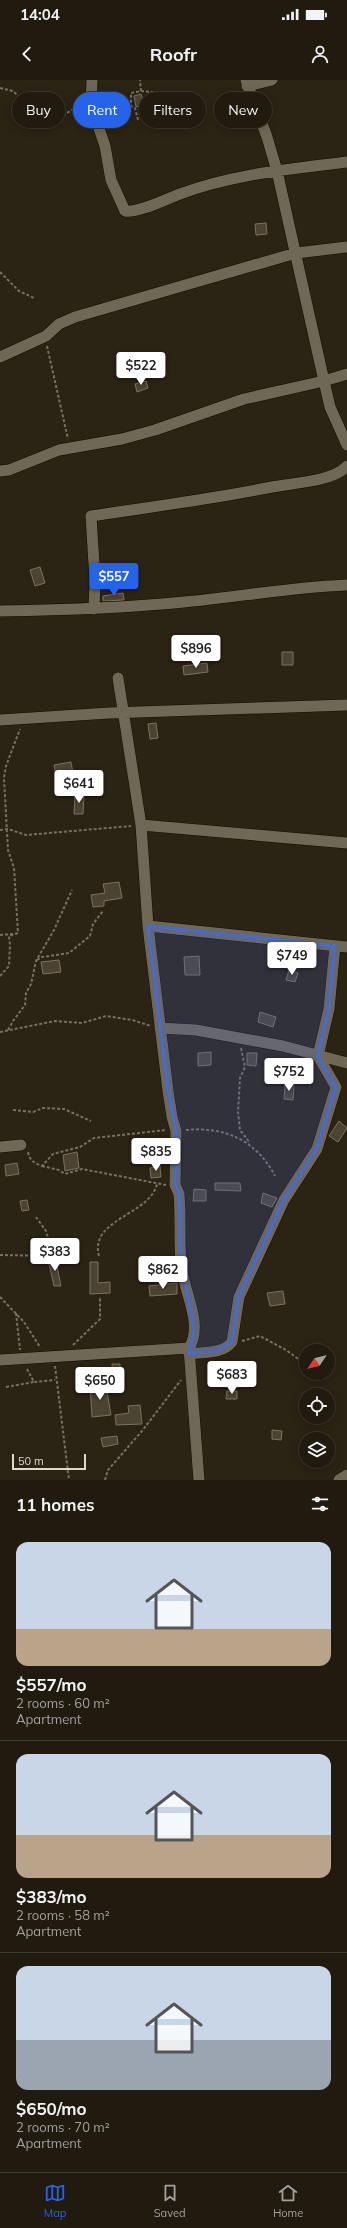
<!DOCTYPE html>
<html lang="en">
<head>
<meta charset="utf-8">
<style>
	body { margin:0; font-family:Mulish,sans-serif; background:#282318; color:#f1f3f6; height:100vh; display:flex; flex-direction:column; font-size:15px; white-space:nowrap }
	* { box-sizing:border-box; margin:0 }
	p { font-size:13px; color:#a2a19e }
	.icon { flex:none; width:22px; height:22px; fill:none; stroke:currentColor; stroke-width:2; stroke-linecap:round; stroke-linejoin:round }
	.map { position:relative; height:1400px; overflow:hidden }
	.sheet { display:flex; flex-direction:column; background:#201a0f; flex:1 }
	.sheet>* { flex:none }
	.hud { position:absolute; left:12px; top:12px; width:323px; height:36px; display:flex; gap:8px }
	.needle { width:26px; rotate:234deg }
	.fabs { position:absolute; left:299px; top:1264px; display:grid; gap:8px }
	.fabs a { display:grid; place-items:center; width:36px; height:36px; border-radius:50%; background:#201a0f; box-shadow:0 2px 10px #0003,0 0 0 1px #3d382f; font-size:20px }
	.scale { position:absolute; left:12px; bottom:10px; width:74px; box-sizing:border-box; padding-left:4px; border:2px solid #dfdad0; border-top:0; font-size:11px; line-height:14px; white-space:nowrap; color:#dfdad0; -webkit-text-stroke:3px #2b2314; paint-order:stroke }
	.price { position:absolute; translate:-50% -34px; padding:0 9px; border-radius:4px; background:#fff; color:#222; font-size:13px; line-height:26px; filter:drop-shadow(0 1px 2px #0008) }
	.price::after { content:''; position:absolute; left:50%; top:24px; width:12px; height:9px; margin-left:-6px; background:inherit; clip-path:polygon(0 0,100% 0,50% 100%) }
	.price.on { background:#2563eb; color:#fff }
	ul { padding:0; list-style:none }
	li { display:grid; align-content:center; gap:8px; height:212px; padding:0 16px }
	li+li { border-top:1px solid #3d382f }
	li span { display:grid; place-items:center; height:124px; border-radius:12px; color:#555 }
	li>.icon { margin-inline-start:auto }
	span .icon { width:72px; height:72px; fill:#fffc; stroke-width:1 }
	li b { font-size:17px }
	h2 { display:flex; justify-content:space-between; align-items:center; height:48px; padding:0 16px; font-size:17px }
	.pill { padding:0 14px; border-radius:18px; background:#201a0f; box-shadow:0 2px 10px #0003,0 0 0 1px #3d382f; font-size:14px; line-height:36px }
	.pill.on { background:#2563eb; color:#fff }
	.status { display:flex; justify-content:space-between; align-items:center; height:28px; padding:0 20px; background:#201a0f; direction:ltr }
	.status svg { height:11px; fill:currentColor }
	header { display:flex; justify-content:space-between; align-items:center; height:52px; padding:0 16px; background:#201a0f; font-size:18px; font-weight:700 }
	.dock { display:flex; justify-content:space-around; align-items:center; height:56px; border-top:1px solid #3d382f; background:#201a0f; font-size:11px; color:#a2a19e }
	.dock a { display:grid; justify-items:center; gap:2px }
	.dock .on { color:#2563eb }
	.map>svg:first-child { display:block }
	.building { fill:#4c4433; stroke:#7b7260 }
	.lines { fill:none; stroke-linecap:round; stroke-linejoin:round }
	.minor-casing { stroke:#130c01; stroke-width:12 }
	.path { stroke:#777164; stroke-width:2; stroke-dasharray:3 2; stroke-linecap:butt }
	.minor { stroke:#706856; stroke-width:11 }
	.marked { fill:#446ad6; fill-opacity:0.2; stroke:#446ad6; stroke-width:3; stroke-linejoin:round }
</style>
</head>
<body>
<div class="status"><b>14:04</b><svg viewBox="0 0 49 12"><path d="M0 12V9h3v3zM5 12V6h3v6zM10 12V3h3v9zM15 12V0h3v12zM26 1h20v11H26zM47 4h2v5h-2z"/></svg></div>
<header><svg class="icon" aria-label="back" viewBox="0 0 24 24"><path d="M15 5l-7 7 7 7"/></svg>Roofr<svg class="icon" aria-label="person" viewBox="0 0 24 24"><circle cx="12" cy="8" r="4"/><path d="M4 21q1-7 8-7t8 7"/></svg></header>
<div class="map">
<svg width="347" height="1400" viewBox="0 0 347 1400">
	<rect width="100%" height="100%" fill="#2b2314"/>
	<path class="building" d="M141 14 144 25 136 27 134 16Z
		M266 143 267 154 256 155 255 144Z
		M146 301 148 308 137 312 135 304Z
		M40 487 45 503 35 506 30 490Z
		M123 513 124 520 103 521V516Z
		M282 572H293V585H282Z
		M207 583 208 592 184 595 183 586Z
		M156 643 158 658 150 659 148 644Z
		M71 682 73 693 56 696 54 685Z
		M75 714H84L83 734H74Z
		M119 802 122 818 104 821V826L93 827 91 815 105 813 103 804Z
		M199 876 200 895H185L184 877Z
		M59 880 61 892 43 894 41 882Z
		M289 890 298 893 295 902 286 900Z
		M260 932 276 937 273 947 258 942Z
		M211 972V985L198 986V973Z
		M247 973H257L256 986 247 985Z
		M285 1005H294L293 1020 284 1019Z
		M339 1041 347 1048 338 1062 329 1056Z
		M77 1072 79 1088 65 1091 63 1075Z
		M17 1083 19 1094 6 1096 5 1085Z
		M160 1086 161 1097 151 1098 150 1088Z
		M215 1103H240L241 1111 215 1110Z
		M194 1109 206 1110V1121H193Z
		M263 1113 277 1118 272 1127 261 1123Z
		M27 1120 29 1130 22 1131 20 1121Z
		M55 1177 61 1206H54L48 1179Z
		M90 1182H98V1203L110 1202V1213L90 1214Z
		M177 1203V1214L150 1216 149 1206Z
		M283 1211 285 1224 270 1226 267 1213Z
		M112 1284H120V1302H113Z
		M106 1305 111 1335 92 1337 90 1307Z
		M227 1311H237V1319H226Z
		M140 1325 142 1344 116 1345 115 1335 129 1333 128 1326Z
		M272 1350 282 1351 281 1360 272 1359Z
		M117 1356 118 1364 103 1367 101 1358Z"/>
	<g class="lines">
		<defs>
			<path id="minor" d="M92 0 91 25 105 66 111 100 125 131C139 133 166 119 180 114 233 94 292 89 347 82
				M247 6 272 0
				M0 277 46 256 59 244 75 237 296 173 347 167
				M347 294 324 301 330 327 347 365
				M0 391 9 390 59 370 122 359 155 350 244 319 324 301 277 91 267 57 246 0
				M94 529 95 500 91 436C151 427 212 419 272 407 292 403 332 402 347 386
				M0 531C62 530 123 528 184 522 239 517 292 507 347 505
				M118 598 141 745 148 846 168 1011 172 1037 176 1051 175 1105 179 1114C181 1138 179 1161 181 1185 183 1210 204 1244 189 1268L199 1400
				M0 640 109 633 347 625
				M141 745 347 763
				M148 846 347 867
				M160 948 196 950 283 966 347 983
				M0 1067 21 1065
				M189 1274C204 1272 223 1274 232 1262L239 1217 284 1120 317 1069 336 1007 318 976 329 929 335 866
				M0 1280 189 1268
				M339 1400 347 1395"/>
		</defs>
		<use href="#minor" class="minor-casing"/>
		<path class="path" d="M0 8 13 11 43 39 59 38 80 25
			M141 11 170 14
			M100 22 131 26
			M138 40 135 28 131 26V13L141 11 140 0
			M0 192 19 211 34 218
			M47 266 68 359
			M0 750 8 749 26 755 131 746
			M0 855 13 854
			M37 880 42 877 69 873 90 856 93 844 103 831
			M0 896 9 886 10 865 9 856 18 853 14 788 8 770 4 698 6 686 20 649
			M8 950 13 941 25 925 26 913 31 904 36 881 54 850 72 810
			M0 952 55 941 82 943 106 936 132 940 151 946
			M241 968 245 987 240 998 238 1032 240 1050 250 1063
			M13 1030 33 1032 43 1028 64 1029 91 1041
			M186 1050C225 1046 257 1061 275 1096
			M28 1072C30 1081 34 1083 42 1086L53 1074 80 1067 94 1058 166 1050
			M42 1086 59 1090 65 1094 82 1089 166 1105
			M36 1137 46 1151 53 1176
			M0 1175 53 1176 55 1186
			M99 1176C89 1139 150 1135 157 1104
			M0 1217 24 1242 40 1267
			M16 1233 20 1270
			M242 1261 260 1256 286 1270 301 1281
			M73 1265 100 1239V1218
			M55 1286 69 1400
			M27 1289 34 1302 55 1300
			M6 1307 34 1302
			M105 1400 108 1390 142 1351 181 1300"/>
		<use href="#minor" class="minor"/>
	</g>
	<path class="marked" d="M148 846 335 866 329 929 318 976 336 1007 317 1069 284 1120 239 1217 232 1262 218 1271 189 1274 194 1248 181 1185 179 1114 175 1105 176 1051 168 1011Z"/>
</svg>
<div class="fabs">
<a><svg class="needle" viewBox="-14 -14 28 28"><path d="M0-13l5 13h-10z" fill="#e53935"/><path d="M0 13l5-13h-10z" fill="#a2a19e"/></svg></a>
<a><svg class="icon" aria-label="locate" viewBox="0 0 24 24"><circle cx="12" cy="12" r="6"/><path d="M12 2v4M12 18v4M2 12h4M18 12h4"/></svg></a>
<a><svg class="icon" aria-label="layers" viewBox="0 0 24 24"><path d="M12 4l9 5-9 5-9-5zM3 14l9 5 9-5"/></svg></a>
</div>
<div class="scale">50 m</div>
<b class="price" style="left:141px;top:306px">$522</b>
<b class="price on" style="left:114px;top:517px">$557</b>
<b class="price" style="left:196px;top:589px">$896</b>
<b class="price" style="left:79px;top:724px">$641</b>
<b class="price" style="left:292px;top:896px">$749</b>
<b class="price" style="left:289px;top:1012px">$752</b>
<b class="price" style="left:156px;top:1092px">$835</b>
<b class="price" style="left:55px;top:1192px">$383</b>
<b class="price" style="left:163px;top:1210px">$862</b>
<b class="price" style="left:232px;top:1315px">$683</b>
<b class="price" style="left:100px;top:1321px">$650</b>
<div class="hud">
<a class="pill">Buy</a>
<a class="pill on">Rent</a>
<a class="pill">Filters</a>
<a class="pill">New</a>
</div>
</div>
<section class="sheet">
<h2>11 homes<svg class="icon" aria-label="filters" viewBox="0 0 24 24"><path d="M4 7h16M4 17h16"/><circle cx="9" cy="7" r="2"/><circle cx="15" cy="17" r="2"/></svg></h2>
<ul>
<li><span style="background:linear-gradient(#c9d6e8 70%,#b9a48a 0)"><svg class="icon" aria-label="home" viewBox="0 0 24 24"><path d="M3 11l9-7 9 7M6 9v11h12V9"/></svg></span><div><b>$557/mo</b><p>2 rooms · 60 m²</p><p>Apartment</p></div></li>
<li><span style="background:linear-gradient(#c9d6e8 65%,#b9a48a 0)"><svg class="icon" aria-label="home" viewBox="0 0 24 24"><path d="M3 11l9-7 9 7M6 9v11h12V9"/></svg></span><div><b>$383/mo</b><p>2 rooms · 58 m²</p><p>Apartment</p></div></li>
<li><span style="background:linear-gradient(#c9d6e8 60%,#9aa5b1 0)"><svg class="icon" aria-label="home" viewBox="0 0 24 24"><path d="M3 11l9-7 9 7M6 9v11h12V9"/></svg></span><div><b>$650/mo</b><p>2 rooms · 70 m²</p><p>Apartment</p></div></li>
</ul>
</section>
<nav class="dock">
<a class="on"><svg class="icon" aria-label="map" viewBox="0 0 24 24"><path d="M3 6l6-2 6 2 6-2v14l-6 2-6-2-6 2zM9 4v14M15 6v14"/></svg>Map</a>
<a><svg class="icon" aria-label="saved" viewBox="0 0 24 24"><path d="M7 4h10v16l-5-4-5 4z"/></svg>Saved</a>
<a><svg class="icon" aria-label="home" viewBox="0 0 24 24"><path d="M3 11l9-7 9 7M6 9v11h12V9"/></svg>Home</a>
</nav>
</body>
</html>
